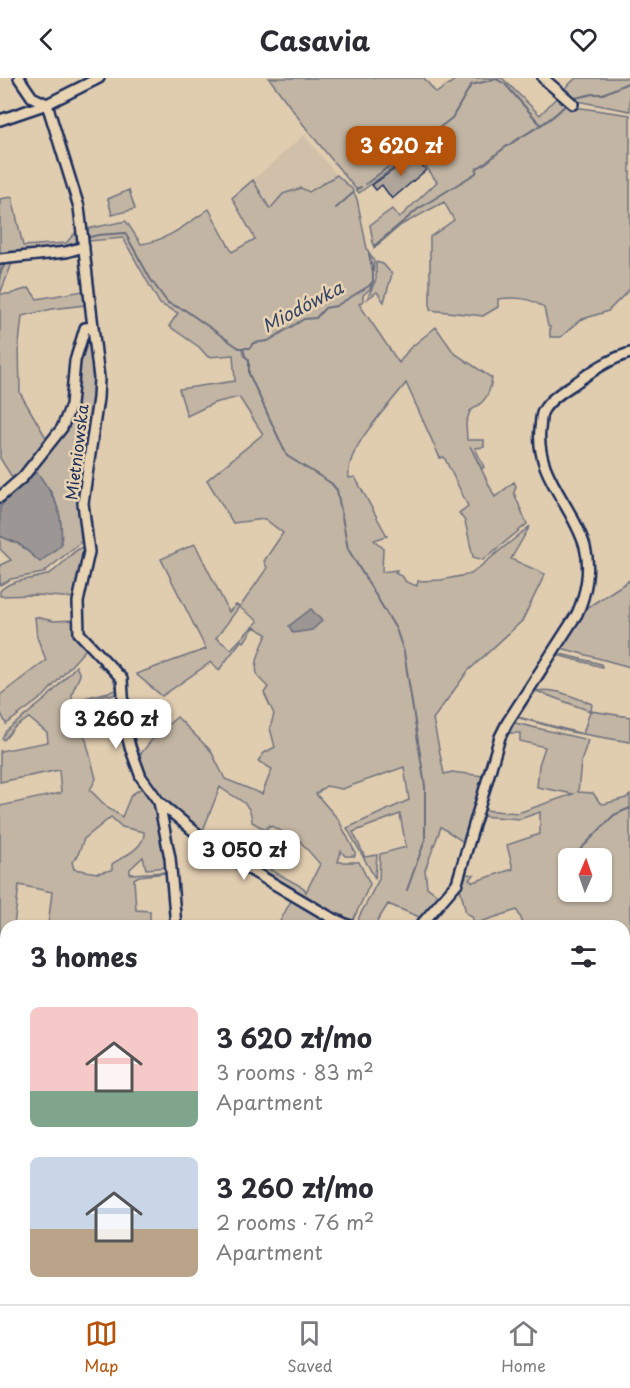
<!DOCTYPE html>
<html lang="en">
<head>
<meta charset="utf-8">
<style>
	body { margin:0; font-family:"Playpen Sans",sans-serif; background:#f7f7f7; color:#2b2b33; height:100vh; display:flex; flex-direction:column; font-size:22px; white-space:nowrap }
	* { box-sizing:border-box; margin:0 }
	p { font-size:20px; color:#7c7c81 }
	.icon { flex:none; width:33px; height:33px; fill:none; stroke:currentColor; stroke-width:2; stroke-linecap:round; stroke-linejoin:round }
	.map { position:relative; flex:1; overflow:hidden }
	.side { position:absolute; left:0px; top:842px; width:630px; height:386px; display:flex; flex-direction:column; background:#fff; border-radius:18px 18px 0 0; box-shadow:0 2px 4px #0004 }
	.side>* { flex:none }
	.needle { width:39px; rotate:2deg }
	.buttons { position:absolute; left:558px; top:770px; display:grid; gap:12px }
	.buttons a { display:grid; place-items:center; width:54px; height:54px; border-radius:9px; background:#fff; box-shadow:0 2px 4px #0004; font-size:30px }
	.price { position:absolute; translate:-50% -51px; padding:0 14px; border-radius:12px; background:#fff; color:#222; font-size:20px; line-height:39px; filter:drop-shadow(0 2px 3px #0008) }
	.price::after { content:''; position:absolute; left:50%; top:36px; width:18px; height:14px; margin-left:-9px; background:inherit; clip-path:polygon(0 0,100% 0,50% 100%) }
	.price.selected { background:#b45309; color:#fff }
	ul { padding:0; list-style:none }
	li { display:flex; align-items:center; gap:18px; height:150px; padding:0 30px }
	li span { display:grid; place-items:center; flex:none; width:168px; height:120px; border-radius:9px; color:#555 }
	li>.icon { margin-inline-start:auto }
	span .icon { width:72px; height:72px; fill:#fffc; stroke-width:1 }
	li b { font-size:26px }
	h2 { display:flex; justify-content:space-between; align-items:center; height:72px; padding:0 30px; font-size:26px }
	header { display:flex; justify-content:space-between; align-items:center; height:78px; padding:0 30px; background:#fff; font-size:27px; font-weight:700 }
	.dock { display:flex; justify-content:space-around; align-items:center; height:84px; border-top:2px solid #e1e1e2; background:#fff; font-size:16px; color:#7c7c81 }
	.dock a { display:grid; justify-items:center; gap:3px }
	.dock .selected { color:#b45309 }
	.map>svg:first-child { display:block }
	.built { fill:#d1c0a9 }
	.green { fill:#c2b5a3; stroke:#6e7280; stroke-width:1.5; fill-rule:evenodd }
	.water { fill:#9c9694; stroke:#686d7e; stroke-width:1.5 }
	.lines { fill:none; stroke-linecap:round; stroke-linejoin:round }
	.stream { stroke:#686d7e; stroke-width:2 }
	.building { fill:#afa59a; stroke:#1b2f5e; stroke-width:1.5 }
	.minor-casing { stroke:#1b2f5e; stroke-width:14 }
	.minor { stroke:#e8d3b2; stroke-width:9 }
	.labels { text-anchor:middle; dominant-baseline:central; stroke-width:5; stroke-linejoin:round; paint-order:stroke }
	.street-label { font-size:16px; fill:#1b2f5e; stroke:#e8d3b2 }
	.water-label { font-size:18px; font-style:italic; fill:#354469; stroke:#e8d3b2 }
</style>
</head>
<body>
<header><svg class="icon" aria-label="back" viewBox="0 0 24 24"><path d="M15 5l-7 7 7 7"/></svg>Casavia<svg class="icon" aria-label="heart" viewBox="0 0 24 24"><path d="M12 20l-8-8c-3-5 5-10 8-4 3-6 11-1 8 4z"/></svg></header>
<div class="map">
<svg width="630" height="1226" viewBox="0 0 630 1226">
	<rect width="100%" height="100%" fill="#e0ccaf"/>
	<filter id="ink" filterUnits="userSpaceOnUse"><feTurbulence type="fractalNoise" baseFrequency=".0167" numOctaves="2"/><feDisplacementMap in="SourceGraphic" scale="12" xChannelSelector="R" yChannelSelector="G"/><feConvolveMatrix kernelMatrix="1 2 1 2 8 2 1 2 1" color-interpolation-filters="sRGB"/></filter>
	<g filter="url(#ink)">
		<path class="built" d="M304 57 337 97 270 132 253 102Z"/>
		<path class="green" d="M269 0H424L436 15 458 0H502L540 37 559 17 574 29 630 37V211L608 233 580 242 561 259H550V249L548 248 544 230C530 219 515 219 498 221V229L483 238 430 232V159L454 142 444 124 401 147 374 170 370 147 392 131 399 140 437 104 415 73 359 115 306 50Z
			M576 0H630V33L577 23 563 12Z
			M337 97 352 111 357 121 367 171 374 183 373 203 370 211 363 217V223L359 226 399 285 409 271 436 249 454 275 492 300C490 317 484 325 470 333L466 345 467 362H484V369L475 370 484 389 482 391 470 368 495 419 514 404 516 408 514 415 527 446 483 482 473 479 465 443 459 435 468 428 444 379 440 380 406 305C389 328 344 371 349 400L355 399 387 458 374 462 383 470 382 494 397 492 395 495 403 499 406 504 417 508 418 503 441 502 471 496 530 448 511 481 545 496 522 543 468 593 433 641 444 696 452 694 483 698 495 662 465 765 441 749 425 792 427 809 440 819 424 841 388 826 375 847H358L359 839 379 801 380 776 406 769 400 736 353 754 365 779 377 777 375 800 347 750 409 722 404 689 342 711 326 708 316 716 338 741 355 774V778H345L341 773 338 784H359L370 806 353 842 347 844 260 793 267 781 270 783 269 790 271 792 304 810 306 814 320 786 299 762 269 747 266 752 252 744C251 721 235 722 220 709L202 755 160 723 163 760 160 763 161 767 167 768 169 789 146 791 143 779 130 791V796L166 794 169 795V798L166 795 139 798 134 801 136 832 150 833V847H48L52 814 19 807 14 847 6 848V917H0V728L61 715 59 692 0 704V673L48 664 47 655 29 640 14 650 4 662 2 660 6 653 47 620 76 588 80 597 72 615V623L117 612 112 598 98 587 103 584 119 602V615L110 618 108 616 72 626 73 635 86 662 96 701 90 712 108 730 122 739 131 717 148 706 131 666 126 604 130 642 139 678 154 659 177 639 211 673 225 701 262 716 272 691 258 683 264 675 275 669 270 650 274 636 264 615 268 609C265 606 260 602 258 598 252 586 263 567 267 556L254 549 244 564 241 563 219 592 211 584 162 618 136 596 206 571 161 481 195 466 229 534 236 527 240 529 267 490 264 483 283 455 265 441 233 445 207 402 263 356 239 319 214 325 187 338 179 311 235 303 233 277 208 279 199 269 169 248 178 235 160 226 123 160 88 163 86 151 126 143 141 166C167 163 187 146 209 131L232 174 255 161 232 120 253 102 270 131 283 116 301 110 309 114ZM239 529 258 543 231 571 216 560ZM111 739 122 749 144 754C145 770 124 778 112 786V792L97 795 74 791 72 784 77 779 84 761Z
			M129 112 135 131 112 137 108 121Z
			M12 119 23 168 66 165 77 153 81 167 0 179V121Z
			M0 183H13L0 216H10L29 210 37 221 83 213 85 227 52 231 22 238 19 266 20 315 48 363 15 404 0 380Z
			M376 184 383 186 392 196 384 224 377 214 367 221 376 201Z
			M86 253 89 254C92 277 94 300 92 324 89 372 74 414 82 463L43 495 11 501 0 507V487L11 482 0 471V458L19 466 40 483 61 466C63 445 59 427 48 409L21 405 0 429V422L55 366 68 344Z
			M85 468 76 520 36 517 0 518V513C13 500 30 503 46 497 61 492 69 473 85 468Z
			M630 502V589L561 570 585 527V531Z
			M35 539 54 543 74 542V553L86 568V571L44 618 6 646 0 633V617L46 582 37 559Z
			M556 575 601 586 602 589 557 577 536 613C555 609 575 620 592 626L591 633 630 639V664L571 654 516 639 523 626H527L518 639 583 656 590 633 536 613 530 621 528 619Z
			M511 644 588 662 581 684 578 714 593 715 600 725 604 726 626 720 630 717V1001L626 1003H624V848L524 847 517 832 471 847 474 845 472 838 466 835 460 810 461 795 474 797 469 801 473 804 513 791 507 767 540 756V734L520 741 481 738 485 717 490 716 487 718 484 732 518 735 573 716 537 709 539 687 545 669 520 663V655H506ZM568 780H602V813H568Z
			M292 821 345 847H278Z
			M0 1004H6V1161L0 1158Z
			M624 1007 629 1012 630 1020V1090L624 1082Z"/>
		<path class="water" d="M37 394C55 419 64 435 61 467L40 484 19 466 0 458V429L21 405Z
			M311 531 322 543 312 552 293 555 289 548Z"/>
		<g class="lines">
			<path class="stream" d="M571 21 593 16H603L630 4
				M366 106 452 40 471 7 496 1 505 6 540 46
				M357 111 361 109
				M336 130 353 115
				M86 160 98 157 125 155 151 202 168 225 185 232 239 270H250L253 265 268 263 304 241 316 240 325 230 336 228 369 208 373 203V194L369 176
				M374 168 418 131 476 95 477 90C487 86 491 80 499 74 520 57 550 46 567 25
				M41 172 69 168 79 163
				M0 196 5 185
				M243 270 245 278 249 282V296L287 378 331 405 337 412 348 471 396 551 404 574 425 708V762L407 812
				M572 780 614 737 630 730
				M562 789 568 783
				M630 904 626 938 630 968"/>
		</g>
		<path class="building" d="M414 77 426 92 392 121 382 107 376 112 372 107Z"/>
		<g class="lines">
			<defs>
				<path id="minor" d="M19 0 32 19 47 26 79 129 99 300 98 320 83 425 89 474 78 524 79 555 122 601 125 649 130 669 141 699 159 724 212 768 237 784 330 839 350 848
					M543 0 573 26
					M0 42 47 26 99 0
					M0 181 66 174 84 169
					M0 419 23 399 62 350 71 327 75 283 85 250 93 249
					M159 724 170 780 176 848
					M420 848 457 805 500 659 507 645 577 536C586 516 591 491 585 469 573 427 535 397 540 351 541 346 540 338 543 333 549 322 563 313 574 306 591 294 609 281 630 275
					M624 1152 630 1189
					M0 1161 6 1164
					M296 1221 304 1226
					M327 1226 332 1221
					M629 1226 630 1198"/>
			</defs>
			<use href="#minor" class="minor-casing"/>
			<use href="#minor" class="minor"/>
		</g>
	</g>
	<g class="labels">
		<g class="street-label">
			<text transform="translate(76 374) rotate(-83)">Mietniowska</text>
		</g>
		<g class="water-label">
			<text transform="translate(302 228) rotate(-28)">Miodówka</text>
		</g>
	</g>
</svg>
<div class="buttons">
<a><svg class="needle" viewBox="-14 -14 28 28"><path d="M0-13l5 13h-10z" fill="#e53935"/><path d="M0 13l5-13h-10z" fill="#7c7c81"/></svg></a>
</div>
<b class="price selected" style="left:401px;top:99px">3 620 zł</b>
<b class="price" style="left:116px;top:672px">3 260 zł</b>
<b class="price" style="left:244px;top:803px">3 050 zł</b>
<section class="side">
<h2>3 homes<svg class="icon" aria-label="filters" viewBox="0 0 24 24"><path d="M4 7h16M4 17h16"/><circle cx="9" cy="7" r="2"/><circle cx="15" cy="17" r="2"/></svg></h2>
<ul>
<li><span style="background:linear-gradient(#f6c9c9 70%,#7fa58c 0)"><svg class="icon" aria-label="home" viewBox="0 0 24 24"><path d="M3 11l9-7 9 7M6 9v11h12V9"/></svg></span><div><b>3 620 zł/mo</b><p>3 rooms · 83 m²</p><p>Apartment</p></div></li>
<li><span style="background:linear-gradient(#c9d6e8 60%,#b9a48a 0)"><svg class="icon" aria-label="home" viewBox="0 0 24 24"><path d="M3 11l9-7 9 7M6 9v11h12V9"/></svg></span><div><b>3 260 zł/mo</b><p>2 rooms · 76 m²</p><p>Apartment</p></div></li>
</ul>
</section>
</div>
<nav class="dock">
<a class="selected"><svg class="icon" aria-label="map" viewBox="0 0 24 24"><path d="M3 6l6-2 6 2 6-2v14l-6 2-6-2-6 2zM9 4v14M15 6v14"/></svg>Map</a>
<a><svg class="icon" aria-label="saved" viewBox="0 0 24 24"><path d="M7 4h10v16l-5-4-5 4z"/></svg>Saved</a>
<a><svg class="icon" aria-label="home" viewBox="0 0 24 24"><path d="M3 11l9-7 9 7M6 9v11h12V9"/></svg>Home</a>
</nav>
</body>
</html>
